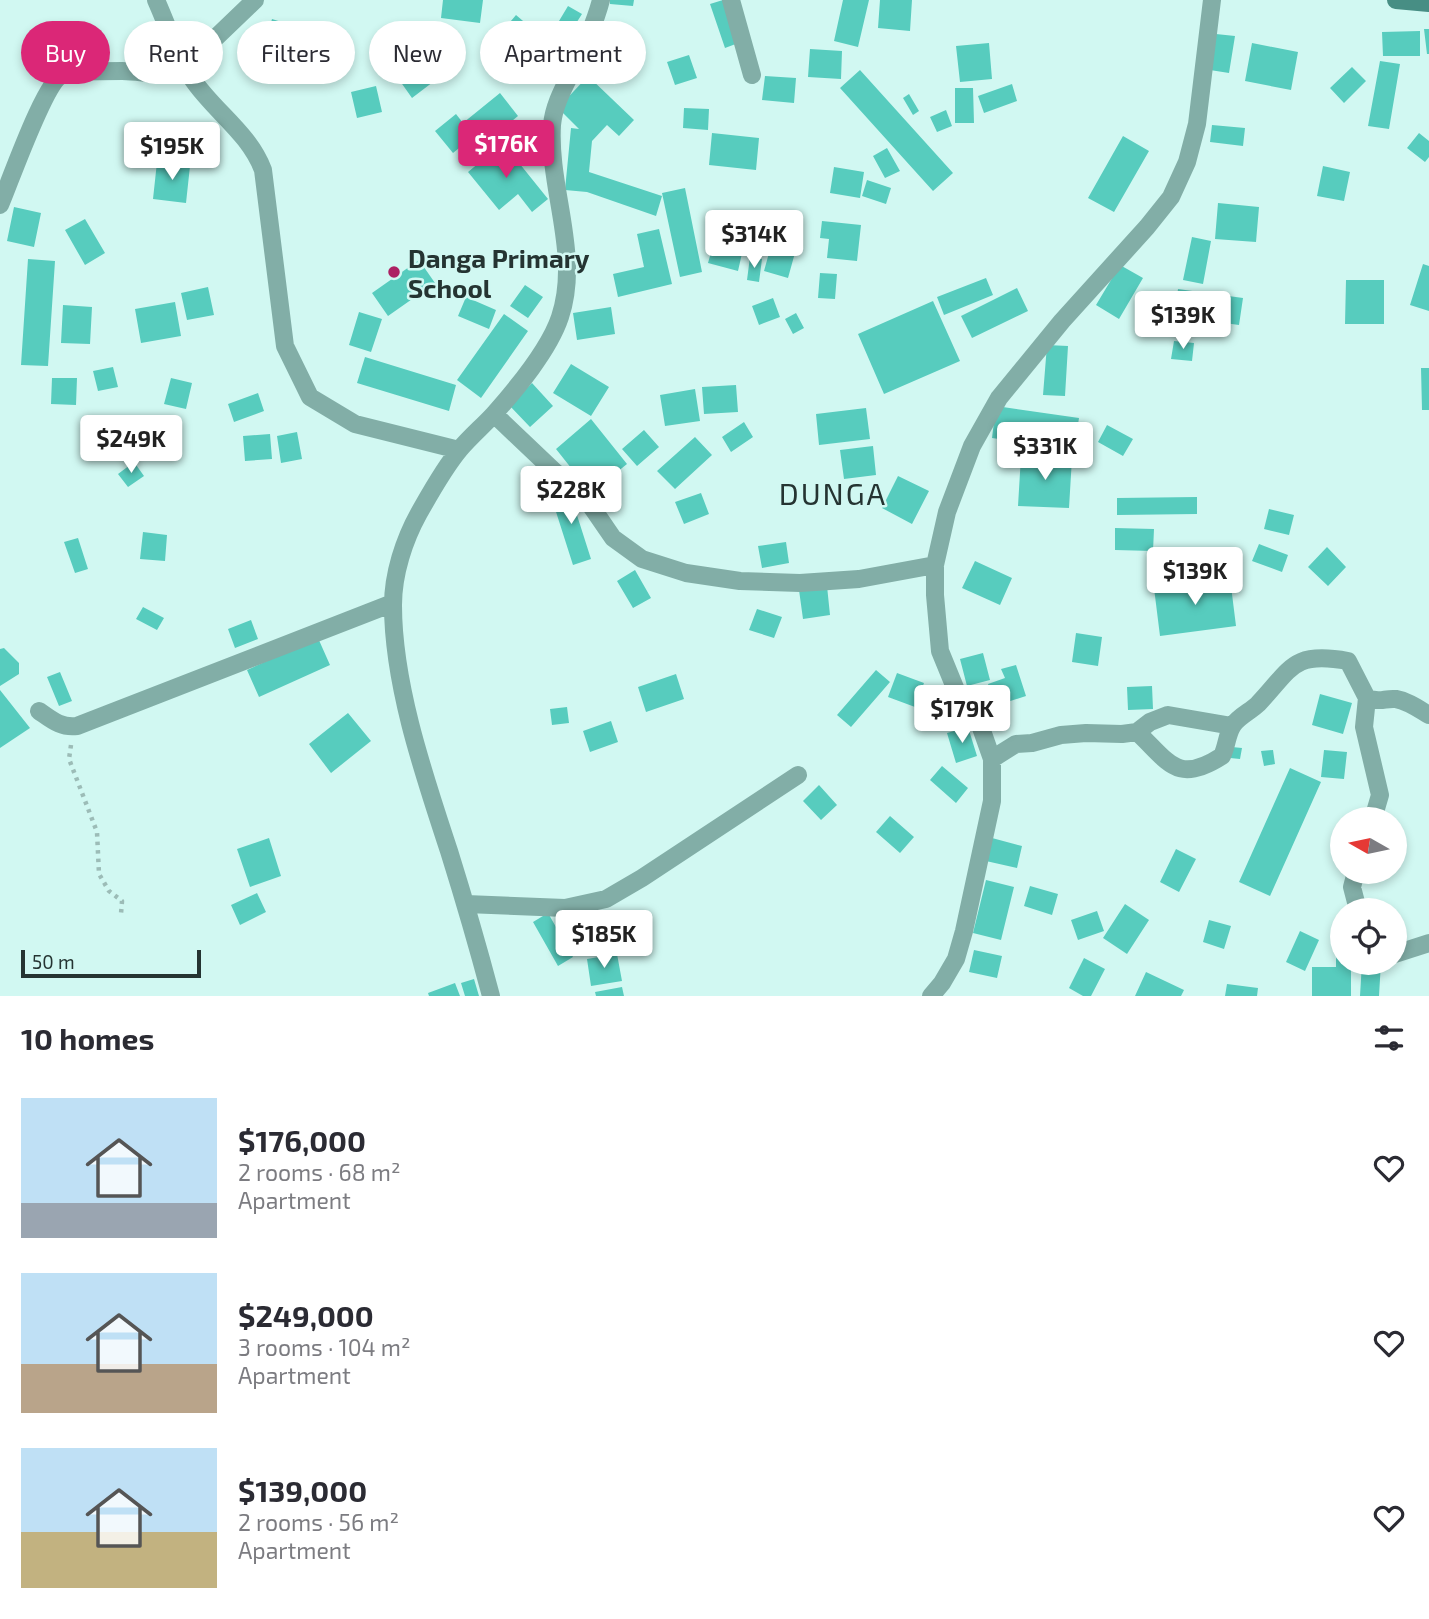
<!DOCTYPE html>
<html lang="en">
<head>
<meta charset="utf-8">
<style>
	body { margin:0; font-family:"Exo 2",sans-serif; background:#f2f2f3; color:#2b2b33; height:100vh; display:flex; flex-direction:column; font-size:26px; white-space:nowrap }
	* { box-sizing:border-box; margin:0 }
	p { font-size:23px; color:#7c7c81 }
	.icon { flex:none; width:38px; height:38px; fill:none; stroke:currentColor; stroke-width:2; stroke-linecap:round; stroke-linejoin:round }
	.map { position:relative; height:996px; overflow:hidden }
	.details { display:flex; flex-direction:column; background:#fff; flex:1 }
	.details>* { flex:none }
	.top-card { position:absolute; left:21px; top:21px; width:700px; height:63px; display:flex; gap:14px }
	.needle { width:46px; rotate:279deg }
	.buttons { position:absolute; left:1330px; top:807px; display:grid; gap:14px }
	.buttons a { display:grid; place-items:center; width:77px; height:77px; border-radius:50%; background:#fff; box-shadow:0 4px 10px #0003; font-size:35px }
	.scale { position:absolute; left:21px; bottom:18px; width:180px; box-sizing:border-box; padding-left:7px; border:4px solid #253432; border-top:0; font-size:19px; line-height:24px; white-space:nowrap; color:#253432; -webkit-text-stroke:5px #d1f8f2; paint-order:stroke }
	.price { position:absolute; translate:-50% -60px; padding:0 16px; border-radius:7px; background:#fff; color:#222; font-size:23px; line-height:46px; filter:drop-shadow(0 2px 4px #0008) }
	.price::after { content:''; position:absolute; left:50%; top:42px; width:21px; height:16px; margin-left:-10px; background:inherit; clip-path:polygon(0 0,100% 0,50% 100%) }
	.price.current { background:#db2777; color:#fff }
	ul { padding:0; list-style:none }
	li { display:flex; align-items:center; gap:21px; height:175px; padding:0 21px }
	li span { display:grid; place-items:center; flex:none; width:196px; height:140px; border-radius:0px; color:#555 }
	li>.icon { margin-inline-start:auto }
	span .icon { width:84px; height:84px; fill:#fffc; stroke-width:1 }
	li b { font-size:30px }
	h2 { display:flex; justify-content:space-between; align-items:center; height:84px; padding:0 21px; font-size:30px }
	.chip { padding:0 24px; border-radius:32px; background:#fff; box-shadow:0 4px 10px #0003; font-size:24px; line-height:63px }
	.chip.current { background:#db2777; color:#fff }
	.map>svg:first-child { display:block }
	.building { fill:#57ccbe }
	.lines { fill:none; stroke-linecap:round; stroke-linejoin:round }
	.path { stroke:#9cbcb7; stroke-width:4.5; stroke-dasharray:3.5 5; stroke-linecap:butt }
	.minor { stroke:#82aea7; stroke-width:18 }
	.secondary { stroke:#478e84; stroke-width:18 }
	.poi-dot { fill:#ac2163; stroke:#d1f8f2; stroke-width:2.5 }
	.labels { text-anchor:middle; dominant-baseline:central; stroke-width:5; stroke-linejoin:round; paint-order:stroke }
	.poi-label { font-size:26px; font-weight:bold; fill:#253432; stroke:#d1f8f2; text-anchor:start }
	.quarter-label { font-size:30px; letter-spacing:2px; fill:#253432; stroke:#d1f8f2 }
</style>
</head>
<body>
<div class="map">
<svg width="1429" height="996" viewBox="0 0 1429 996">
	<rect width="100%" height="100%" fill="#d1f8f2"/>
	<path class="building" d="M443 0H483L480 23 441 18Z
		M610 0H634L633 6 610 4Z
		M723 0 741 42 725 48 710 4Z
		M843 0H869L858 47 834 41Z
		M880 0H912L910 31 878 28Z
		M568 6 582 14 566 39 553 31Z
		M516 15 543 38 515 72 487 49Z
		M272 19 294 26 287 51 265 44Z
		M1424 29H1429V54H1427Z
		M1420 31V56H1383L1382 32Z
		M1216 34 1235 36 1229 73 1210 70Z
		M554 41 568 54 556 66 543 52Z
		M989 43 992 79 960 82 956 46Z
		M1252 43 1298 52 1291 90 1245 81Z
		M810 49 842 51 841 79 808 77Z
		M437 52 450 69 412 98 400 81Z
		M689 55 697 78 675 85 667 62Z
		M1380 61 1400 64 1389 129 1368 126Z
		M1352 67 1366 81 1344 103 1330 88Z
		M860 70 953 173 933 191 840 88Z
		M588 76 634 120 619 136 607 125 592 141 589 172 662 196 656 216 587 192 565 190 571 128 579 129 558 108Z
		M765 76 796 78 794 103 762 100Z
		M1012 84 1017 101 984 113 978 96Z
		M376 86 382 112 357 118 351 92Z
		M955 88H973L974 123H955Z
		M500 93 518 116 472 154 464 144 453 153 435 131 456 114 463 123Z
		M909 94 919 111 913 115 903 98Z
		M684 108 709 109 708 130 683 128Z
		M946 110 952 126 937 132 930 117Z
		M1212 125 1245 128 1243 146 1210 142Z
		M712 133 759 138 756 170 709 165Z
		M1419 133 1429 141V157L1425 162 1407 148Z
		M1123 136 1149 151 1114 212 1088 198Z
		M503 143 548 199 532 212 518 194 499 210 468 172Z
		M887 148 900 171 885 178 873 156Z
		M157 162 190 166 186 203 153 199Z
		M1323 166 1350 172 1344 201 1317 196Z
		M834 167 864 172 860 198 830 193Z
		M867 180 891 188 886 204 862 196Z
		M685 188 702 272 680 277 662 193Z
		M1218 203 1259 207 1256 242 1215 239Z
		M14 207 41 213 34 247 7 241Z
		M85 219 105 253 85 265 65 230Z
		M822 221 861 225 857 261 827 258 829 239 820 238Z
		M659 229 672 284 618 297 613 274 644 267 637 234Z
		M774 235 798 242 788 278 764 271Z
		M1192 237 1211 241 1203 284 1183 280Z
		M714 242 743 249 738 271 708 263Z
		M750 257 762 259 759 282 747 280Z
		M28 259 55 261 48 366 21 365Z
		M419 260 435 283 388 316 372 293Z
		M1423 264 1429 266V311L1410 305Z
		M1120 265 1143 278 1119 319 1096 305Z
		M820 273 837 274 835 299 818 298Z
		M986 278 993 295 944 315 937 297Z
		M1346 280H1384V324H1345Z
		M525 285 543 297 528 318 510 306Z
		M208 287 214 315 187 320 181 293Z
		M1017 288 1028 311 972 338 961 316Z
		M1178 289 1243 298 1239 325 1174 316Z
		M466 297 496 310 489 329 458 316Z
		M773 298 780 317 759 325 752 306Z
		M933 301 960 361 884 394 858 334Z
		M175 302 181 336 141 343 135 309Z
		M63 305 92 307 90 344 61 343Z
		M611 307 615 334 577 340 573 313Z
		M359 312 382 319 371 352 349 345Z
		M796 313 804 328 793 334 785 319Z
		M504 314 528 331 481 398 457 380Z
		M1174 341 1194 343 1192 361 1171 359Z
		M1047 345 1068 346 1065 396 1043 395Z
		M365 357 456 385 449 411 357 383Z
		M571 364 609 387 591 416 553 393Z
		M113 367 118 387 98 391 93 371Z
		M1421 368H1429V410H1422Z
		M52 378H77L76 405 51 404Z
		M171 378 192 383 186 409 164 404Z
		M532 383 553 406 530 427 509 405Z
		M736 385 738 412 704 414 702 387Z
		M695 389 700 421 665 426 660 395Z
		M258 393 264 411 234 422 228 404Z
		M996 406 1079 418 1074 450 992 438Z
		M866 408 870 439 819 445 816 414Z
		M591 419 627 464 591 493 556 449Z
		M744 422 753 437 731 452 722 437Z
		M1107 425 1133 439 1123 456 1098 442Z
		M644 430 659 447 637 466 622 449Z
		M297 432 302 459 281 463 277 436Z
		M270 434 272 459 245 461 243 436Z
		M695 437 712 455 675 489 657 471Z
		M873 446 876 475 844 479 840 450Z
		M1021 456 1072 458 1069 508 1018 506Z
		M134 462 144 476 128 487 118 474Z
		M898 476 929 491 912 524 882 508Z
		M568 487 591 559 573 565 550 493Z
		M701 493 709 514 684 524 675 502Z
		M1197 497V514L1117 515V498Z
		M1269 509 1294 515 1289 535 1264 529Z
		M1115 528 1154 529 1153 551 1115 550Z
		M143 532 167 535 165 561 140 559Z
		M78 538 88 569 75 573 64 542Z
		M786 542 789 563 762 568 758 546Z
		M1259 544 1288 555 1282 572 1252 561Z
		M1327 547 1346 567 1328 586 1308 567Z
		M975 561 1012 578 1000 605 962 588Z
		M635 570 651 598 633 608 617 581Z
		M1230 578 1236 626 1160 636 1154 588Z
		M827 586 830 615 803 619 799 590Z
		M143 607 164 618 157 630 136 619Z
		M757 609 782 617 774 638 749 630Z
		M251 620 258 639 235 648 228 629Z
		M1076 633 1102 637 1098 666 1072 662Z
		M318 638 330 665 259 697 247 670Z
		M4 648 19 663V674L0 686V649Z
		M983 653 990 680 967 686 960 659Z
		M1016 665 1026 696 995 706 988 684 1005 678 1001 669Z
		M876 670 890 682 851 727 837 715Z
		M60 672 72 701 59 706 47 677Z
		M897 673 924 683 915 707 888 697Z
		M676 674 684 699 646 712 638 687Z
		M1152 686 1153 709 1128 710 1127 687Z
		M0 690 30 728 0 748Z
		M1320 694 1352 703 1343 734 1312 725Z
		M567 707 569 723 552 725 550 709Z
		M348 713 371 741 331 773 309 744Z
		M611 721 618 742 590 752 583 731Z
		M968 727 977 756 956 763 947 733Z
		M1232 747 1242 748 1240 759 1230 758Z
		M1273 750 1275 764 1264 766 1261 751Z
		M1324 750 1347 752 1344 779 1321 777Z
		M942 766 968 788 956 803 930 780Z
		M1290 768 1321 782 1270 896 1239 882Z
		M819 785 837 805 821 820 803 801Z
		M890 816 914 837 900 853 876 832Z
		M269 838 281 876 250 887 237 849Z
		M992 838 1022 846 1017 868 986 861Z
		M1176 849 1196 859 1179 892 1160 882Z
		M986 880 1014 887 1001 940 973 933Z
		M1030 886 1058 894 1052 915 1024 906Z
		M257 893 266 912 240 925 231 905Z
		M1125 904 1149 920 1127 954 1103 938Z
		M1097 911 1104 931 1078 940 1071 920Z
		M548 913 573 957 558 966 533 922Z
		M1209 920 1231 926 1224 949 1203 942Z
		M1300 931 1319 940 1305 971 1286 962Z
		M1336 937H1342V962H1351V996H1312V967H1336Z
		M974 950 1002 956 997 978 969 972Z
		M617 954 622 981 591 986 587 959Z
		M1084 958 1105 969 1091 996H1083L1069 988Z
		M1362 962H1381L1379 996H1360Z
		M1146 972 1184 990 1181 996H1135Z
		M474 979 479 996H465L461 983Z
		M455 983 460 996H429L428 993Z
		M1227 984 1258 988 1257 996H1225Z
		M622 987 624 996H596L595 992Z"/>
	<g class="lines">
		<path class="path" d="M71 745 69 759 97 832 99 874 109 891 122 901 121 914"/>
		<path class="minor" d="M156 0C168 27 177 55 193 80 215 112 249 133 263 170L285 346 310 397 355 424 459 450
			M731 0 752 75
			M0 205C10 182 45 81 63 74 70 71 111 71 122 71 143 71 161 78 181 71L255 0
			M494 414 555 472 580 490 613 538 642 559 686 573 740 581 800 583 859 579 935 565
			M1367 698 1364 727 1380 795 1373 819
			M39 711C52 720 61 728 77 726L393 603
			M1137 732 1150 722 1168 715 1232 726
			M992 759 1016 744 1032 743 1061 735 1086 733 1122 734 1137 732C1169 762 1177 785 1222 756 1227 746 1227 733 1233 725 1239 716 1251 711 1258 704 1292 668 1292 651 1348 661L1367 698C1383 703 1383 698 1396 699 1408 701 1419 709 1429 715
			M1356 872 1352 887 1358 910
			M466 904 565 908 606 899 642 878 798 775
			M1395 954 1429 943
			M491 996C478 947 464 899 449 851 424 775 393 685 393 605 393 574 404 540 419 513 431 492 444 468 460 449 470 437 483 426 494 414 517 388 549 350 560 317 581 254 548 189 552 125 554 103 566 84 575 65 585 44 595 23 601 0
			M931 996 942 983 956 959 964 931 992 801V759L980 725 958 695 940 651 935 595V565L947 512 972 446 999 398 1062 321 1147 227 1171 197 1187 162 1197 124 1212 0"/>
		<path class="secondary" d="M1396 0 1429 3"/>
	</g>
	<circle class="poi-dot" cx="394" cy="272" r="7"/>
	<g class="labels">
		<g class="poi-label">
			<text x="408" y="257">Danga Primary<tspan x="408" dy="30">School</tspan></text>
		</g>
		<g class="quarter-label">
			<text x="833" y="493">DUNGA</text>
		</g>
	</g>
</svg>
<div class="buttons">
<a><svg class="needle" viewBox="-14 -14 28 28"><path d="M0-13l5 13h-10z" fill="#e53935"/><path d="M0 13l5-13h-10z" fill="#7c7c81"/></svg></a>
<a><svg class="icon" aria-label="locate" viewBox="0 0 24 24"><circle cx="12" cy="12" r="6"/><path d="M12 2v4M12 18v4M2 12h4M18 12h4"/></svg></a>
</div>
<div class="scale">50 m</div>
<b class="price current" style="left:506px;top:180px">$176K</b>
<b class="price" style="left:172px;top:182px">$195K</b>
<b class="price" style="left:754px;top:270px">$314K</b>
<b class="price" style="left:1183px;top:351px">$139K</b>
<b class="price" style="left:131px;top:475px">$249K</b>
<b class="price" style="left:1045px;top:482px">$331K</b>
<b class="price" style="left:571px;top:526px">$228K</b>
<b class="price" style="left:1195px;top:607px">$139K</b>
<b class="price" style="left:962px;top:745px">$179K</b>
<b class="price" style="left:604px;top:970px">$185K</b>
<div class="top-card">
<a class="chip current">Buy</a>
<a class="chip">Rent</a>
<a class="chip">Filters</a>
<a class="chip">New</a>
<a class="chip">Apartment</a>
</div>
</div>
<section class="details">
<h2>10 homes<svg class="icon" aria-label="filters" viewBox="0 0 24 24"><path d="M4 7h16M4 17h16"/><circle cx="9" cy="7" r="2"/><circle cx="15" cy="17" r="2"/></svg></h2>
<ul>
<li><span style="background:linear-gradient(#bfe0f5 75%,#9aa5b1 0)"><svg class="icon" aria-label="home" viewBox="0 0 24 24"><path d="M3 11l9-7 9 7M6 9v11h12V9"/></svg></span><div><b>$176,000</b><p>2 rooms · 68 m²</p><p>Apartment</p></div><svg class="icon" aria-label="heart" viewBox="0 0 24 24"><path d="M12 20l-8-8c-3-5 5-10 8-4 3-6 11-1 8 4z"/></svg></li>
<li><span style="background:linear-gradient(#bfe0f5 65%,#b9a48a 0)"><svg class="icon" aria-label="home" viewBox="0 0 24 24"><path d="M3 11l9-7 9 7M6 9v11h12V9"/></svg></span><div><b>$249,000</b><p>3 rooms · 104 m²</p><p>Apartment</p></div><svg class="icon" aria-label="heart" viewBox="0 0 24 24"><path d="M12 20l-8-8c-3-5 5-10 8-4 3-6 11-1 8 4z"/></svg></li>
<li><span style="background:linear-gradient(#bfe0f5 60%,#c2b280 0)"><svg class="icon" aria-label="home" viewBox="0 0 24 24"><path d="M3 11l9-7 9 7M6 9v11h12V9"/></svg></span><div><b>$139,000</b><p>2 rooms · 56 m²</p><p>Apartment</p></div><svg class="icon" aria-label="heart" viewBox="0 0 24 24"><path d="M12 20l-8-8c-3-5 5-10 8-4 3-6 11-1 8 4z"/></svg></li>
</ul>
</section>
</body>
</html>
